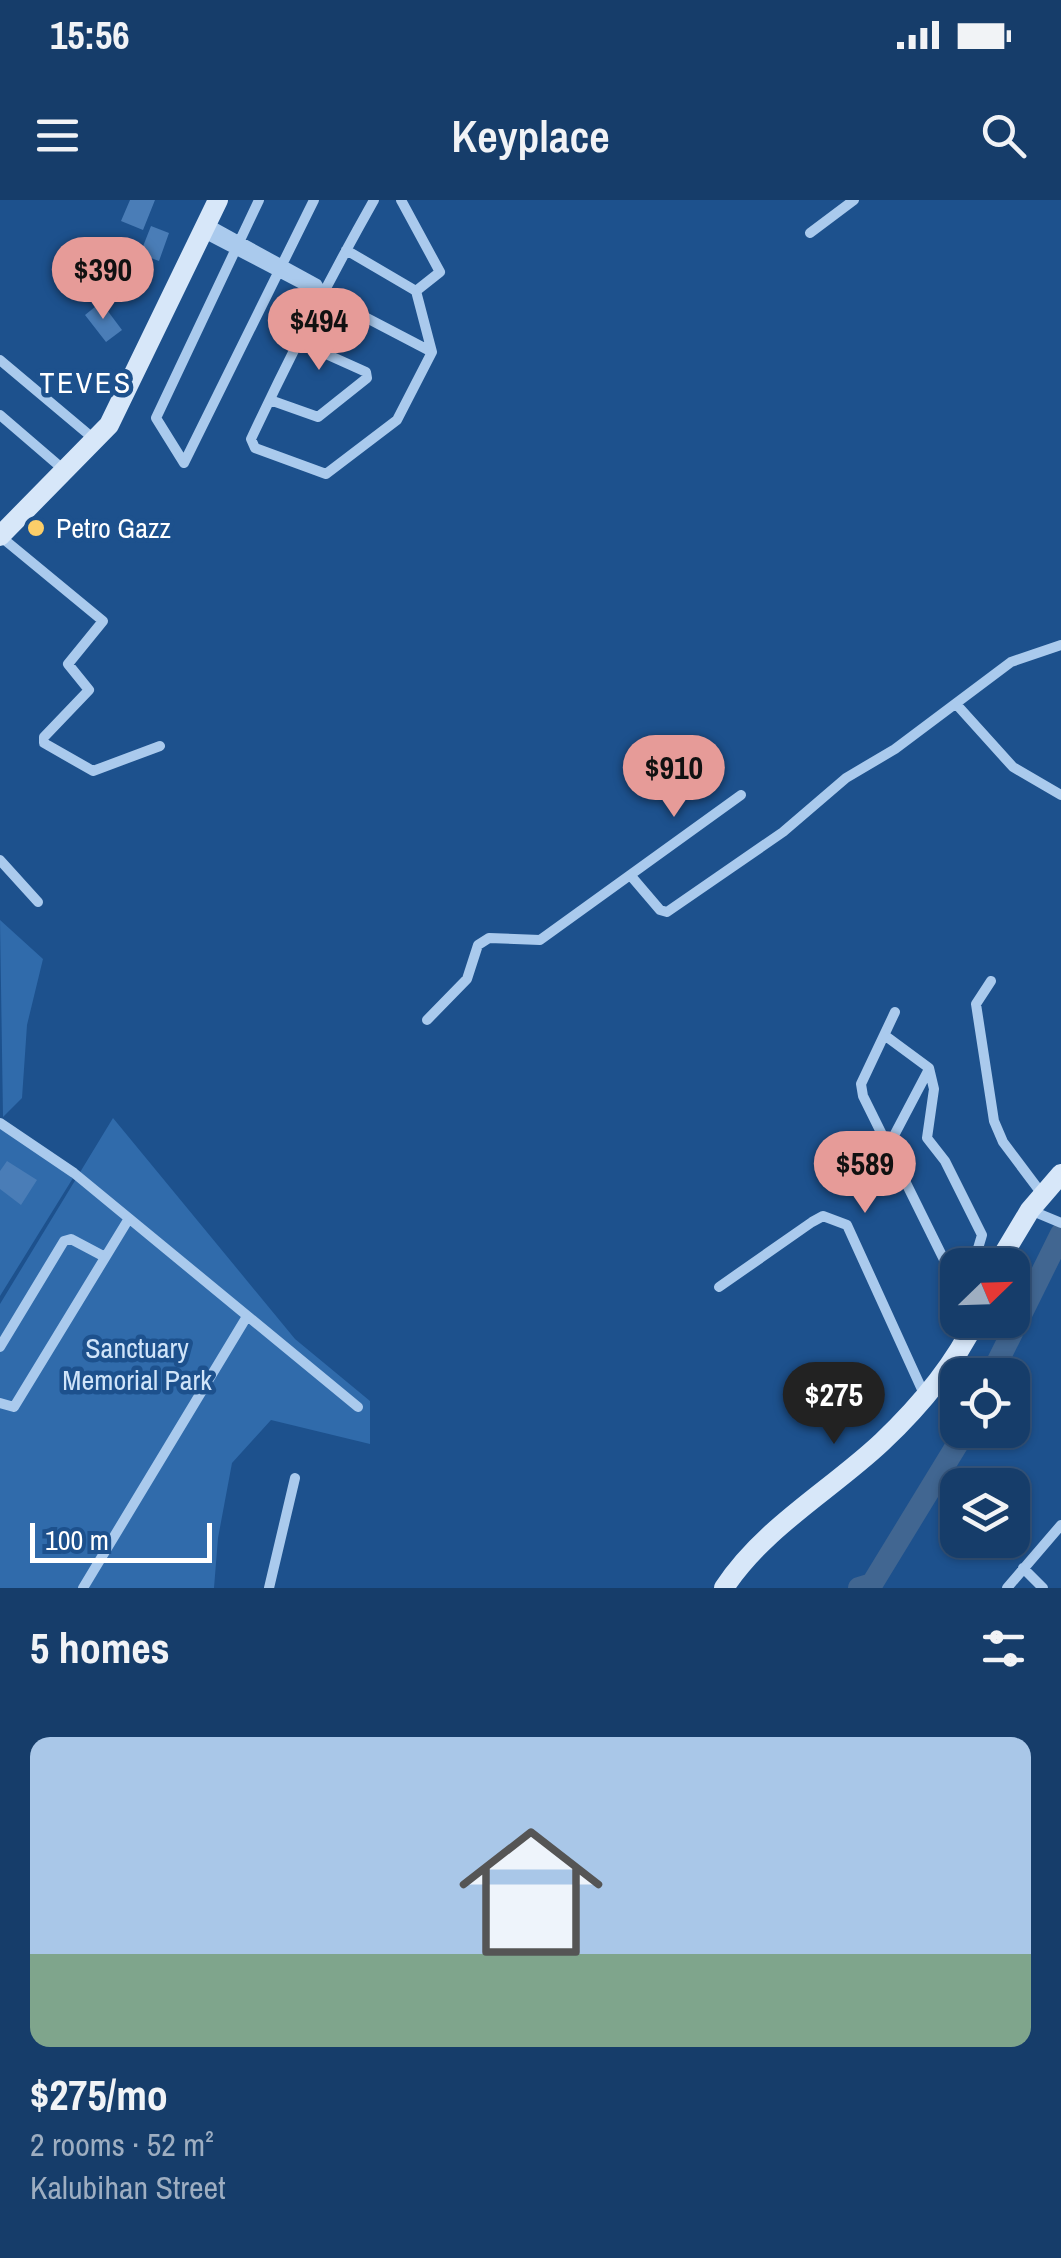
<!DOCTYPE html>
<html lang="en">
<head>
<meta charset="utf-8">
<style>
	body { margin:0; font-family:"Archivo Narrow",sans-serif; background:#234872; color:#f1f3f6; height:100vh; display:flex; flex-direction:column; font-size:38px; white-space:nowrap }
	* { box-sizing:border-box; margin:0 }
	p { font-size:32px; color:#9eaec1 }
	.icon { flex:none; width:55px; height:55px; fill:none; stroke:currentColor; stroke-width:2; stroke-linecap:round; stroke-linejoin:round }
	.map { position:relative; height:1388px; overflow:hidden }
	.sheet { display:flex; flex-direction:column; background:#163d6a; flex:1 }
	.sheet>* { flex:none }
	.needle { width:65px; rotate:67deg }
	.fabs { position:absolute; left:940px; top:1048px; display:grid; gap:20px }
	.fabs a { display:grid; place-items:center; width:90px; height:90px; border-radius:20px; background:#163d6a; box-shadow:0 2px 8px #0004,0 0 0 2px #35567e; font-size:50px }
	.scale { position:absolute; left:30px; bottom:25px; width:182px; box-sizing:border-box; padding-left:10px; border:5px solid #fff; border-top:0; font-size:28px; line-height:35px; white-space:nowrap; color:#fff; -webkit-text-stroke:8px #1d518d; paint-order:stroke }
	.price { position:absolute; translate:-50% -85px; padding:0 22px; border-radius:35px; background:#e69b98; color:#111; font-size:32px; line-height:65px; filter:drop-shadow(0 2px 5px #0008) }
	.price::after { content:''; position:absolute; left:50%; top:60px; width:30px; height:22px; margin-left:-15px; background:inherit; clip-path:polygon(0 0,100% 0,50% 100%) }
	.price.active { background:#222; color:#fff }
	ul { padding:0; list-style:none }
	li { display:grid; align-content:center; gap:20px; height:530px; padding:0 30px }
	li+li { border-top:2px solid #35567e }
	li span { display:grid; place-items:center; height:310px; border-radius:20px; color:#555 }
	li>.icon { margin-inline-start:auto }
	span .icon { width:180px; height:180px; fill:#fffc; stroke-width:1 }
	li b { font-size:42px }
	h2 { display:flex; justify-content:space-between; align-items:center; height:120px; padding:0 30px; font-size:42px }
	.status { display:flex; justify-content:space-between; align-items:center; height:70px; padding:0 50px; background:#163d6a; direction:ltr }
	.status svg { height:28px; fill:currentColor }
	header { display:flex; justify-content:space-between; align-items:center; height:130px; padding:0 30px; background:#163d6a; font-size:45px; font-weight:600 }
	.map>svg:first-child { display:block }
	.green { fill:#306bab }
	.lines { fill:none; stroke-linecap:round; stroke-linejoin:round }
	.river { stroke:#416691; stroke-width:22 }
	.building { fill:#4a7db7 }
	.street { stroke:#aacaed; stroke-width:10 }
	.secondary { stroke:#d7e7f9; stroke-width:20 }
	.poi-dot { fill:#fcce69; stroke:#1d518d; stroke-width:4 }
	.labels { text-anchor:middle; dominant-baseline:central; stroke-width:9; stroke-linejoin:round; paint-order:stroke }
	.poi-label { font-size:28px; fill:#fff; stroke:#1d518d; text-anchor:start }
	.park-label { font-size:28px; fill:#d0e4f9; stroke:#1d518d }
	.neighbourhood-label { font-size:30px; letter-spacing:2.5px; fill:#fff; stroke:#1d518d }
</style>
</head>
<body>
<div class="status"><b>15:56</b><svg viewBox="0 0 49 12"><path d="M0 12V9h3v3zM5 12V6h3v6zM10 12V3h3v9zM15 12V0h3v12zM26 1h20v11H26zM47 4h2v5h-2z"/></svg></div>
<header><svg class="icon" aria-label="menu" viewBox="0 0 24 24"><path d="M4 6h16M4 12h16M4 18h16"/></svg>Keyplace<svg class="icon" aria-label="search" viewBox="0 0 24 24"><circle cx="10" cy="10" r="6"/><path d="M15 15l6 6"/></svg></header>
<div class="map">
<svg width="1061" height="1388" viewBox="0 0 1061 1388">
	<rect width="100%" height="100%" fill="#1d518d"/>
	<path class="green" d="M0 720 43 759 27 825 22 898 3 917Z
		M113 918 295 1139 370 1201V1244L271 1220 232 1263 218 1338 214 1388H0V1104Z
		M0 926 73 978 0 1096Z"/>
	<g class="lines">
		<path class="river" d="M991 1175 1061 1034
			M859 1388 872 1384 966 1230"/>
	</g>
	<path class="building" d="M130 0H155L143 30 121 21Z
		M151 26 169 33 159 61 140 54Z
		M101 102 122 130 106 142 85 115Z
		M7 961 37 980 21 1005 0 989V971Z"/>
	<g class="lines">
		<path class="street" d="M401 0 440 72 416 91
			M206 23 317 84 322 93
			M202 32 432 152
			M810 33 854 0
			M346 50 416 91 432 152 397 220 326 274 255 248 251 239C289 158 330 78 374 0
			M0 160 94 239
			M270 200 318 217 367 178 366 172 297 141
			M0 215 64 270
			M184 263 156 218 259 0
			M184 263 314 0
			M0 336 103 421 68 464 89 490 44 537V543L93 571 160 546
			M957 505 1013 567 1061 595
			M0 660 38 702
			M631 676 660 710 667 712 783 632 846 578 895 549 1011 462 1061 445
			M991 781 976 804 994 921 1003 942 1042 994
			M895 812 861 884 863 896 958 1088
			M427 820 467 779 478 745 489 738 540 740 741 595
			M887 837 929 868 934 889 927 938 945 961 982 1035 973 1065
			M0 923 74 973 358 1207
			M888 947 929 869
			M1030 1010 1061 1023
			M719 1087 812 1022 823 1016 847 1025 924 1194
			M0 1147 64 1041 71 1039 105 1057
			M0 1203 14 1207 128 1020
			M1023 1368 1043 1388
			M83 1388 246 1118
			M269 1388 295 1278
			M1007 1388 1061 1325"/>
		<path class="secondary" d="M0 336 109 225 218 0
			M997 1065 1030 1010 1061 974
			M724 1388C763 1328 831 1290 882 1242 919 1207 954 1165 976 1120"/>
	</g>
	<circle class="poi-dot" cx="36" cy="328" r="10"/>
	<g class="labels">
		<g class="poi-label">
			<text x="56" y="328">Petro Gazz</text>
		</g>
		<g class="park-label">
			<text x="137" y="1148">Sanctuary<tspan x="137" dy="32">Memorial Park</tspan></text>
		</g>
		<g class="neighbourhood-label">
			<text x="86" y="182">TEVES</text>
		</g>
	</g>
</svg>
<div class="fabs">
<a><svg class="needle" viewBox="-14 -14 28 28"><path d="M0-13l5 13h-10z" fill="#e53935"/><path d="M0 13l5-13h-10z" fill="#9eaec1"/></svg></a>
<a><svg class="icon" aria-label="locate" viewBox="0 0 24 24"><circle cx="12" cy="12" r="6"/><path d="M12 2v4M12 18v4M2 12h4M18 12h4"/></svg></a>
<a><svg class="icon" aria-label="layers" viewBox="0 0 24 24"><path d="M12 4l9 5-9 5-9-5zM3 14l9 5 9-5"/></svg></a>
</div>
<div class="scale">100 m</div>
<b class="price" style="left:103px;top:122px">$390</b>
<b class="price" style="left:319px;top:173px">$494</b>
<b class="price" style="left:674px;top:620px">$910</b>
<b class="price" style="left:865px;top:1016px">$589</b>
<b class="price active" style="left:834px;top:1247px">$275</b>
</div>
<section class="sheet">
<h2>5 homes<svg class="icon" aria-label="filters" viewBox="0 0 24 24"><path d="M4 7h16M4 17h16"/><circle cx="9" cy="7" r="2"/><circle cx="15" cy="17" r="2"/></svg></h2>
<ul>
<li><span style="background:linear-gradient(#a9c7e8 70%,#7fa58c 0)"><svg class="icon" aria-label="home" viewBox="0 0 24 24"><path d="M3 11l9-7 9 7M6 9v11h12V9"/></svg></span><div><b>$275/mo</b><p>2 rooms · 52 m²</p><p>Kalubihan Street</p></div></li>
</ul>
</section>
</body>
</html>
